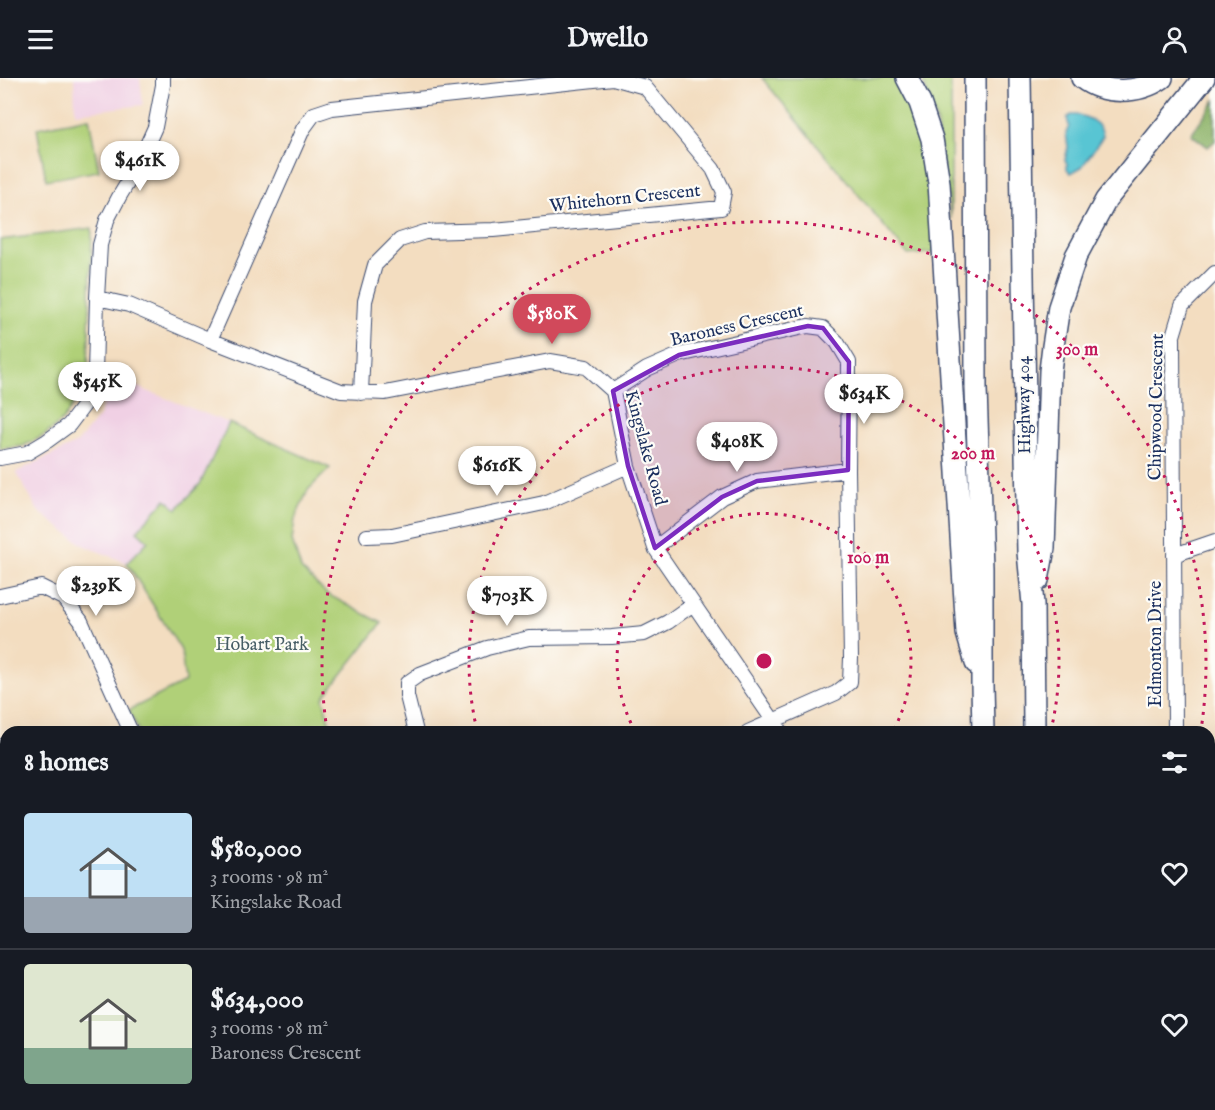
<!DOCTYPE html>
<html lang="en">
<head>
<meta charset="utf-8">
<style>
	body { margin:0; font-family:"IM FELL English",serif; background:#20242c; color:#f1f3f6; height:100vh; display:flex; flex-direction:column; font-size:22px; white-space:nowrap }
	* { box-sizing:border-box; margin:0 }
	p { font-size:20px; color:#9ea1a6 }
	.icon { flex:none; width:33px; height:33px; fill:none; stroke:currentColor; stroke-width:2; stroke-linecap:round; stroke-linejoin:round }
	.map { position:relative; flex:1; overflow:hidden }
	.details { position:absolute; left:0px; top:648px; width:1215px; height:384px; display:flex; flex-direction:column; background:#171b24; border-radius:18px 18px 0 0; box-shadow:0 6px 24px #0002 }
	.details>* { flex:none }
	.price { position:absolute; translate:-50% -51px; padding:0 14px; border-radius:21px; background:#fff; color:#222; font-size:20px; line-height:39px; filter:drop-shadow(0 2px 3px #0008) }
	.price::after { content:''; position:absolute; left:50%; top:36px; width:18px; height:14px; margin-left:-9px; background:inherit; clip-path:polygon(0 0,100% 0,50% 100%) }
	.price.on { background:#d1495b; color:#fff }
	ul { padding:0; list-style:none }
	li { display:flex; align-items:center; gap:18px; height:150px; padding:0 24px }
	li+li { border-top:2px solid #363941 }
	li span { display:grid; place-items:center; flex:none; width:168px; height:120px; border-radius:6px; color:#555 }
	li>.icon { margin-inline-start:auto }
	span .icon { width:72px; height:72px; fill:#fffc; stroke-width:1 }
	li b { font-size:26px }
	h2 { display:flex; justify-content:space-between; align-items:center; height:72px; padding:0 24px; font-size:26px }
	header { display:flex; justify-content:space-between; align-items:center; height:78px; padding:0 24px; background:#171b24; font-size:27px; font-weight:800 }
	.map>svg:first-child { display:block }
	.built { fill:#f0d0e4 }
	.green { fill:#b0d078; stroke:#66806b; stroke-width:1.5 }
	.forest { fill:#8cb268; stroke:#547063; stroke-width:1.5 }
	.water { fill:#59c5d3; stroke:#3a7a98; stroke-width:1.5 }
	.lines { fill:none; stroke-linecap:round; stroke-linejoin:round }
	.minor-casing { stroke:#3b496d; stroke-width:16 }
	.highway-casing { stroke:#3b496d; stroke-width:24 }
	.minor { stroke:#fff; stroke-width:14 }
	.highway { stroke:#fff; stroke-width:21 }
	.marked { fill:#7b2cbf; fill-opacity:0.2; stroke:#7b2cbf; stroke-width:4.5; stroke-linejoin:round }
	.ring { fill:none; stroke:#c2185b; stroke-width:3; stroke-dasharray:3 6 }
	.labels { text-anchor:middle; dominant-baseline:central; stroke-width:4.5; stroke-linejoin:round; paint-order:stroke }
	.street-label { font-size:18px; fill:#1b2f5e; stroke:#fdfcf7 }
	.park-label { font-size:18px; fill:#485f66; stroke:#fdfcf7 }
	.centre { fill:#c2185b; stroke:#fdfcf7; stroke-width:3 }
	.ring-label { font-size:18px; text-anchor:middle; font-weight:bold; fill:#c2185b; stroke:#fdfcf7; stroke-width:4.5; stroke-linejoin:round; paint-order:stroke }
</style>
</head>
<body>
<header><svg class="icon" aria-label="menu" viewBox="0 0 24 24"><path d="M4 6h16M4 12h16M4 18h16"/></svg>Dwello<svg class="icon" aria-label="person" viewBox="0 0 24 24"><circle cx="12" cy="8" r="4"/><path d="M4 21q1-7 8-7t8 7"/></svg></header>
<div class="map">
<svg width="1215" height="1032" viewBox="0 0 1215 1032">
	<rect width="100%" height="100%" fill="#fdfcf7"/>
	<filter id="ink" filterUnits="userSpaceOnUse"><feTurbulence type="fractalNoise" baseFrequency=".0167" numOctaves="2"/><feDisplacementMap in="SourceGraphic" scale="12" xChannelSelector="R" yChannelSelector="G"/><feConvolveMatrix kernelMatrix="1 2 1 2 8 2 1 2 1" color-interpolation-filters="sRGB"/></filter>
	<filter id="wash" filterUnits="userSpaceOnUse"><feTurbulence type="fractalNoise" baseFrequency=".008" numOctaves="4" result="noise"/><feDisplacementMap in="SourceGraphic" scale="24" xChannelSelector="R" yChannelSelector="G"/><feGaussianBlur stdDeviation="1.35" result="paint"/><feColorMatrix in="noise" values="0 0 0 0 0 0 0 0 0 0 0 0 0 0 0 0 0 1.4 0 .05"/><feComposite in="paint" operator="in"/></filter>
	<g filter="url(#wash)">
		<rect width="100%" height="100%" fill="#f3ddc0"/>
		<path class="built" d="M74 0H140L143 27 75 35Z
			M112 299 229 345 200 407 127 485 83 467 38 433 16 394 77 365 99 338Z"/>
		<path class="green" d="M762 0H894L910 25 927 72 938 174 908 177Z
			M922 0H951V141L936 42Z
			M89 40 99 93 46 102 37 50Z
			M92 150 88 291 84 310 63 342 45 357 23 368 0 371V162Z
			M229 345 330 390 308 412 295 441 292 463 301 491 327 516 382 545 323 620 332 654H139L129 632 185 604 181 572 127 485 148 463 137 453 166 421 177 431 200 406Z"/>
		<path class="forest" d="M1215 22V63L1208 69 1191 56Z"/>
		<path class="water" d="M1071 37C1084 36 1102 44 1103 58L1082 89 1071 95 1067 91V86L1065 82 1068 69 1066 55 1069 48 1067 40Z"/>
	</g>
	<g filter="url(#ink)">
		<g class="lines">
			<defs>
				<path id="minor" d="M97 220 129 227 210 262 341 313 385 315 550 283 586 289 613 313 628 388 655 470 781 654
					M210 262 303 51 314 36 332 30 613 0 645 9 713 91 724 114 721 130 493 152 425 154 400 162 375 187 365 223 361 315
					M613 313 647 291 679 277 808 248 823 250 837 264 849 284 848 392 851 580 850 604 836 615 748 654
					M0 380 27 375 47 363 69 347 84 327 95 295 97 220 100 167 107 142 119 119 137 89 155 49 163 7V0
					M367 458 392 457 544 425 628 388
					M655 470 722 419 757 403 848 392
					M1174 477 1215 463
					M0 518 41 509 63 520 81 543 131 654
					M416 654 407 618V605L420 596 487 570 529 560 612 559 644 556 668 544 693 526
					M1175 654 1173 258 1182 228 1215 195
					M0 668 6 677
					M0 744 6 716
					M1209 766 1215 765
					M0 878 6 877
					M1209 917H1215
					M435 1026 442 1032
					M854 1026 859 1032
					M32 1032 35 1026
					M191 1032 196 1026
					M391 1032 396 1026
					M786 1032 806 1026
					M1175 1032V1026"/>
				<path id="highway" d="M907 0 920 25 932 61 939 105 967 555 976 585
					M975 0 976 311 982 490V606L983 654
					M1020 0 1025 329 1028 474 1033 526 1034 654
					M1082 0C1104 17 1139 16 1162 0
					M1038 502 1044 470 1050 293 1053 268 1059 229 1076 178 1106 122 1204 0
					M988 1026V1032
					M1036 1026V1032"/>
			</defs>
			<use href="#minor" class="minor-casing"/>
			<use href="#highway" class="highway-casing"/>
			<use href="#minor" class="minor"/>
			<use href="#highway" class="highway"/>
		</g>
	</g>
	<path class="marked" d="M808 248 823 250 849 284 848 392 757 403 722 419 655 470 628 388 613 313 679 277Z"/>
	<g class="ring">
		<path d="M635 653A147 147 0 1 1 893 653"/>
		<path d="M477 652A295 295 0 1 1 1051 652"/>
		<path d="M327 652A442 442 0 1 1 1201 652"/>
	</g>
	<g class="labels">
		<g class="street-label">
			<text transform="translate(625 121) rotate(-6)">Whitehorn Crescent</text>
			<text transform="translate(737 248) rotate(-13)">Baroness Crescent</text>
			<text transform="translate(1025 327) rotate(-91)">Highway 404</text>
			<text transform="translate(1157 329) rotate(-89)">Chipwood Crescent</text>
			<text transform="translate(645 370) rotate(75)">Kingslake Road</text>
			<text transform="translate(1156 566) rotate(-90)">Edmonton Drive</text>
		</g>
		<g class="park-label">
			<text x="262" y="567">Hobart Park</text>
		</g>
	</g>
	<circle cx="764" cy="583" r="9" class="centre"/>
	<g class="ring-label">
		<text x="1077" y="277">300 m</text>
		<text x="973" y="381">200 m</text>
		<text x="868" y="485">100 m</text>
	</g>
</svg>
<b class="price" style="left:140px;top:114px">$461K</b>
<b class="price on" style="left:552px;top:267px">$580K</b>
<b class="price" style="left:97px;top:335px">$545K</b>
<b class="price" style="left:864px;top:347px">$634K</b>
<b class="price" style="left:737px;top:395px">$408K</b>
<b class="price" style="left:497px;top:419px">$616K</b>
<b class="price" style="left:96px;top:539px">$239K</b>
<b class="price" style="left:507px;top:549px">$703K</b>
<section class="details">
<h2>8 homes<svg class="icon" aria-label="filters" viewBox="0 0 24 24"><path d="M4 7h16M4 17h16"/><circle cx="9" cy="7" r="2"/><circle cx="15" cy="17" r="2"/></svg></h2>
<ul>
<li><span style="background:linear-gradient(#bfe0f5 70%,#9aa5b1 0)"><svg class="icon" aria-label="home" viewBox="0 0 24 24"><path d="M3 11l9-7 9 7M6 9v11h12V9"/></svg></span><div><b>$580,000</b><p>3 rooms · 98 m²</p><p>Kingslake Road</p></div><svg class="icon" aria-label="heart" viewBox="0 0 24 24"><path d="M12 20l-8-8c-3-5 5-10 8-4 3-6 11-1 8 4z"/></svg></li>
<li><span style="background:linear-gradient(#dfe7d0 70%,#7fa58c 0)"><svg class="icon" aria-label="home" viewBox="0 0 24 24"><path d="M3 11l9-7 9 7M6 9v11h12V9"/></svg></span><div><b>$634,000</b><p>3 rooms · 98 m²</p><p>Baroness Crescent</p></div><svg class="icon" aria-label="heart" viewBox="0 0 24 24"><path d="M12 20l-8-8c-3-5 5-10 8-4 3-6 11-1 8 4z"/></svg></li>
</ul>
</section>
</div>
</body>
</html>
